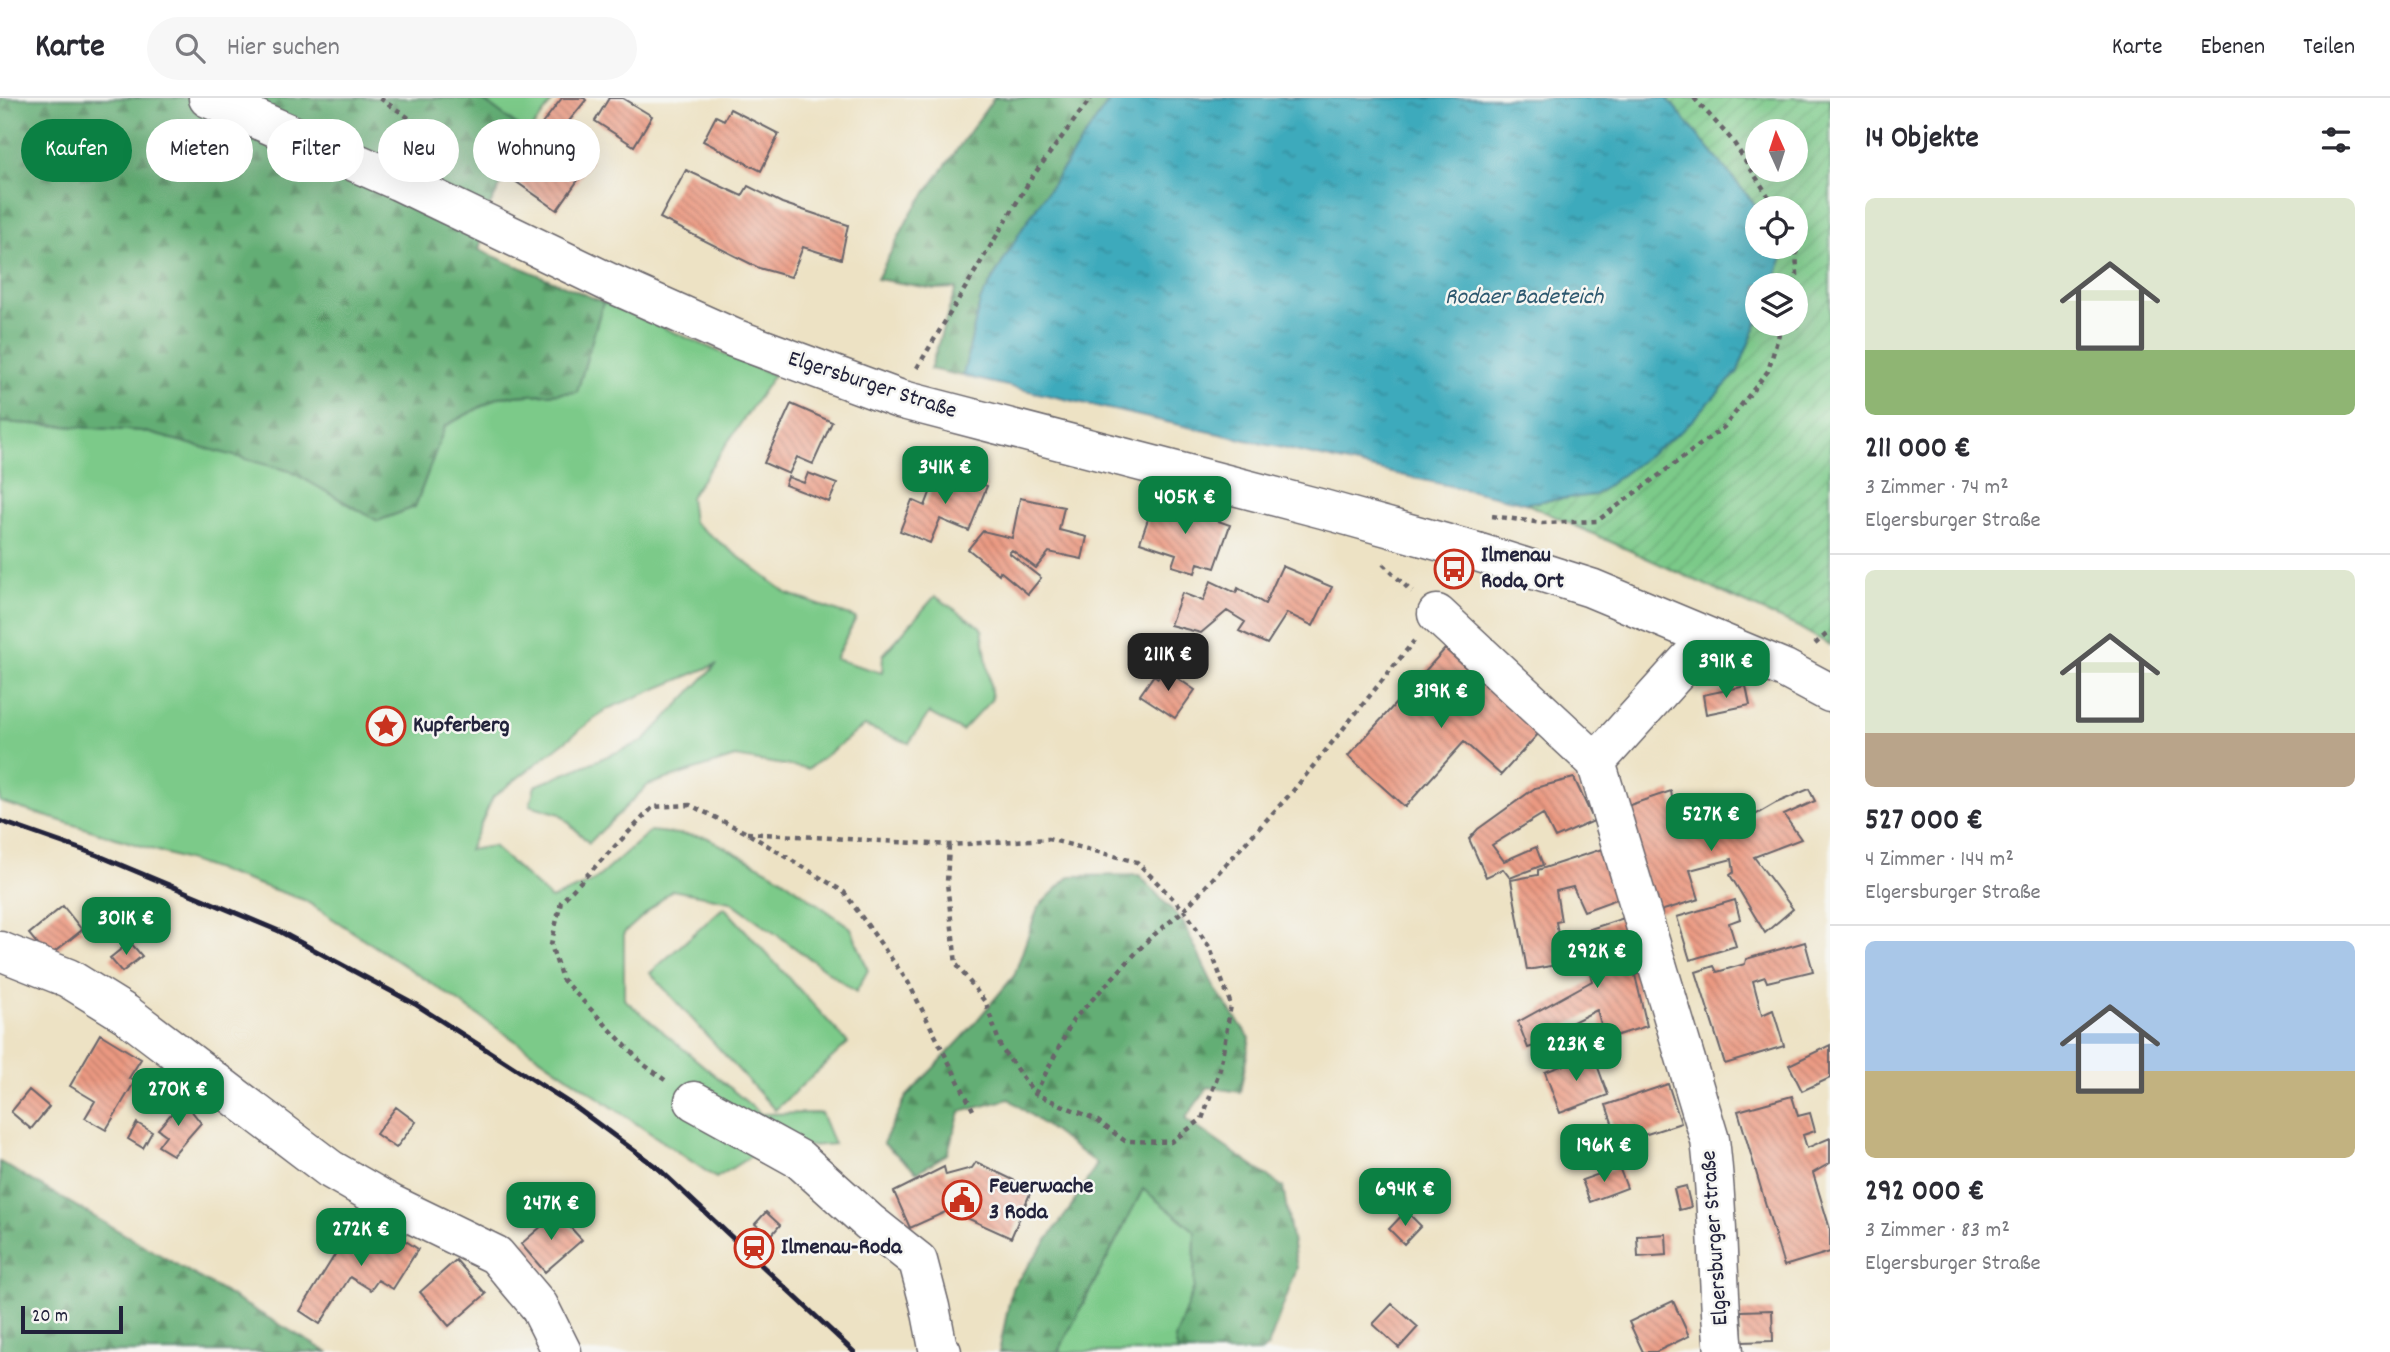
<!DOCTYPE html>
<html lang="de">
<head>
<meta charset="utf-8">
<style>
	body { margin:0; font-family:Dekko,sans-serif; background:#f7f7f7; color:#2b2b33; height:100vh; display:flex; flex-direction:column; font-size:26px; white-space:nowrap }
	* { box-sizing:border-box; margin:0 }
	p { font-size:23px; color:#7c7c81 }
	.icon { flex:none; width:38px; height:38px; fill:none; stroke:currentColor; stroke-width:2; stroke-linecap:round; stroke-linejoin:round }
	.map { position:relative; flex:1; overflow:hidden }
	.drawer { display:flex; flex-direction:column; background:#fff; width:560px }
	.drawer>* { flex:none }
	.hud { position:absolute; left:21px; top:21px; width:665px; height:63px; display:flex; gap:14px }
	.needle { width:46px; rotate:357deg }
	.tools { position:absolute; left:1745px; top:21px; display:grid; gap:14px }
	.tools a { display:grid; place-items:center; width:63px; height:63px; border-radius:50%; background:#fff; box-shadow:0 7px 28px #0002; font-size:35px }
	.scale { position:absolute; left:21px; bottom:18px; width:102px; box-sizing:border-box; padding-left:7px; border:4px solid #22223b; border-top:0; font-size:19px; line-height:24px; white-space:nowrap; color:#22223b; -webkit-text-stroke:5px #f6f6f2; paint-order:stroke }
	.price { position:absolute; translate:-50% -60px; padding:0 16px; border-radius:14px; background:#0b8043; color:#fff; font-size:23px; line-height:46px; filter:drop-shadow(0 2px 4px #0008) }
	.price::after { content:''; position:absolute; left:50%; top:42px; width:21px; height:16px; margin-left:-10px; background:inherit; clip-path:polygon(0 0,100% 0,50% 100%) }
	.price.current { background:#222; color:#fff }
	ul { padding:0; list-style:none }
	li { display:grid; align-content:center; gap:14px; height:371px; padding:0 35px }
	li+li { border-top:2px solid #e1e1e2 }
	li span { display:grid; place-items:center; height:217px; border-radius:10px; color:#555 }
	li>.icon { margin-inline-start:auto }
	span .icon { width:126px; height:126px; fill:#fffc; stroke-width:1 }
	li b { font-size:30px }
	h2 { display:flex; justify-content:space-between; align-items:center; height:84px; padding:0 35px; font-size:30px }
	.tag { padding:0 24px; border-radius:32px; background:#fff; box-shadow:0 7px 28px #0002; font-size:24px; line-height:63px }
	.tag.current { background:#0b8043; color:#fff }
	header { display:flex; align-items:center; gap:42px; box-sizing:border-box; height:98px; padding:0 35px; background:#fff; border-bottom:2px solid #e1e1e2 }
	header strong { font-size:33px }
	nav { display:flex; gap:38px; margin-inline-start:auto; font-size:24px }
	.search { width:490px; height:63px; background:#f7f7f7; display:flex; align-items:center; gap:18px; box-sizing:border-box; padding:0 24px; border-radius:38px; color:#7c7c81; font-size:26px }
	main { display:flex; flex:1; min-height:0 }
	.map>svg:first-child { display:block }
	.green { fill:#7bca89; stroke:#4e7662; stroke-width:2 }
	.forest { fill:url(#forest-firs); stroke:#436858; stroke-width:2 }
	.garden { fill:url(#garden-furrows); stroke:#4e7662; stroke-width:2; fill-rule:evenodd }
	.water { fill:url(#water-ripples); stroke:#30667c; stroke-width:2 }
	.building { fill:url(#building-back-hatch) }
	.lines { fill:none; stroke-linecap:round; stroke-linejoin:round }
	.minor-casing { stroke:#69656b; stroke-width:41 }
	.path { stroke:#69656b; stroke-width:4.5; stroke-dasharray:5 5; stroke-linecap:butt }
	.minor { stroke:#fff; stroke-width:38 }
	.rail { stroke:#22223b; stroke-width:5 }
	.labels { text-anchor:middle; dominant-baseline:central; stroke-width:5; stroke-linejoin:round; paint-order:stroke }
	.street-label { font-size:23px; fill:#22223b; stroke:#f6f6f2 }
	.poi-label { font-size:23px; font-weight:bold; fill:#22223b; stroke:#f6f6f2; text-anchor:start }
	.water-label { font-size:24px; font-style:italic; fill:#2d586f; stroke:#f6f6f2 }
</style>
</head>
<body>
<header>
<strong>Karte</strong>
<div class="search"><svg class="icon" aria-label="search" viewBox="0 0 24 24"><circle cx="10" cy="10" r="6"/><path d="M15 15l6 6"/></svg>Hier suchen</div>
<nav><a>Karte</a><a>Ebenen</a><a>Teilen</a></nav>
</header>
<main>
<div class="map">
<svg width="1830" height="1254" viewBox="0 0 1830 1254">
	<defs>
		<pattern id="forest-firs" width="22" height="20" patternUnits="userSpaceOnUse" patternTransform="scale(1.75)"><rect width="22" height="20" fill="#64ae75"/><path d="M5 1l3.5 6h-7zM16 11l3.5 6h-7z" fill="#528d61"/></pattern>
		<pattern id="garden-furrows" width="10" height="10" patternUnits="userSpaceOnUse" patternTransform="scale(1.75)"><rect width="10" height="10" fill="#7bca89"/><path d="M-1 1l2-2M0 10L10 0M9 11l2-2" fill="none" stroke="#6aad77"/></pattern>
		<pattern id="water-ripples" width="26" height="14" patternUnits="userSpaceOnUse" patternTransform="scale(1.75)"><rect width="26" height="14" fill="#3daabc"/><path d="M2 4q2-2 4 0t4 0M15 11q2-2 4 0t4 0" fill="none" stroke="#338a9a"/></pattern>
		<pattern id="building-back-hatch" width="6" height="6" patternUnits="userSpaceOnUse" patternTransform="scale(1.75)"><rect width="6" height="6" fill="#eb9981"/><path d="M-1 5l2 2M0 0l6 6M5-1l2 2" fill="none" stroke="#be7c6b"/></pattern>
	</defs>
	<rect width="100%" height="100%" fill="#f6f6f2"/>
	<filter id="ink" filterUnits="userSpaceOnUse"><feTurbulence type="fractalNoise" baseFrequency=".0143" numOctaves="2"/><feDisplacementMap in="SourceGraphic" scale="14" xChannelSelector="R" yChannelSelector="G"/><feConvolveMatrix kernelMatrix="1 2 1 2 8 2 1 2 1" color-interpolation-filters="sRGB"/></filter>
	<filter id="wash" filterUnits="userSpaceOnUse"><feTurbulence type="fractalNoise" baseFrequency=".00686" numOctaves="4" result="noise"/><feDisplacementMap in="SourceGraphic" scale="28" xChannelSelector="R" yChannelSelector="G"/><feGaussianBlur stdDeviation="1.57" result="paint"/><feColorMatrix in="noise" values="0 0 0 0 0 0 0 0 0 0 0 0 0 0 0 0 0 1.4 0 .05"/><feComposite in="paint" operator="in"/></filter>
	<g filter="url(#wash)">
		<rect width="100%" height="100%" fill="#ede2c4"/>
		<path class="green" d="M480 0H555L528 36Z
			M603 204 774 277 690 399 693 424 788 496 856 520 835 561 882 575 883 557 935 498 982 530 992 601 962 633 929 615 909 645 864 628 808 671 735 659 648 687 589 745 560 716 530 707 535 688 644 643 717 566 607 611 493 699 469 752 493 748 551 801 594 783 650 733 706 739 777 777 851 830 868 872 856 894 730 803 672 792 624 835V901L761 1016 821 1015 834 1046 761 1052 716 1080 428 883 304 802 193 764 0 704V324L142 333 290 373 378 423 415 409 445 328 499 299 577 294Z
			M724 809 848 945 775 1012 650 875Z
			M1143 1091 1195 1133 1194 1189 1175 1241 1178 1254H1058Z"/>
		<path class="forest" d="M0 0H480L528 36 490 107 479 152 603 204 577 294 499 299 445 328 415 409 378 423 290 373 142 333 0 324Z
			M994 0H1111L1022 131 980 203 963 278 930 271 956 190 935 191 877 181 910 117Z
			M1139 777 1183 824 1214 889 1250 940 1240 994 1208 989 1185 1021 1283 1089 1297 1170 1268 1249 1262 1254H1178L1175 1241 1194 1189 1195 1133 1143 1091 1058 1254H999L1012 1190 1069 1112 1097 1066 1009 1001 960 1014 947 1056 917 1074 883 1045 906 999 963 939 1014 878 1038 809 1070 778Z
			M0 1064 327 1254H0Z"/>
		<path class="garden" d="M1667 0H1830V547L1796 528 1525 405 1595 397 1737 275 1757 225 1796 226V187H1772L1787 149H1796V110H1757ZM1757 33H1796V72H1757Z"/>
		<path class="water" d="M1111 0H1667L1758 110 1757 149H1787L1772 187H1757V225L1737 275 1684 331 1595 397 1525 405 963 278 980 203 1022 131Z"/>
		<g id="blocks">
			<path class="building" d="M562 0H584L586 2 557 38 542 26Z
				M609 0H622L652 18 634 48 595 23Z
				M730 11 779 36 761 73 703 43 716 18 724 22Z
				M544 43 567 60 575 49 592 62 557 112 515 83Z
				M686 72 742 98 748 88 782 105 848 127 841 161 803 149 791 179 759 170 660 120Z
				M791 306 832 324 813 366 797 359 789 376 764 365Z
				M940 369 987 388 969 433 940 421 930 445 900 433 912 402 925 408Z
				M808 375 837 386 829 404 785 387 788 379 804 385Z
				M1020 400 1064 409 1059 432 1087 439 1082 461 1049 454 1036 470 1012 452 1009 455 1041 480 1028 496 1000 473 999 476 968 451 983 433 1012 440Z
				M1155 401 1230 427 1215 470 1198 465 1195 475 1172 468 1176 456 1140 444Z
				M1282 468 1332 489 1313 528 1287 515 1267 546 1239 533 1245 524 1227 513 1201 535 1170 527 1182 495 1203 503 1211 483 1236 495 1238 490 1265 506Z
				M1445 551 1539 635 1501 677 1464 644 1405 709 1348 658Z
				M1164 571 1195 592 1175 620 1140 597 1154 577 1158 580Z
				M1746 588 1750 607 1706 616 1703 597Z
				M1574 680 1594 723 1555 740 1543 716 1492 747 1504 763 1536 749 1543 767 1510 780 1503 771 1486 779 1469 741 1478 731 1535 690Z
				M1809 691 1815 703 1784 717 1801 741 1754 759 1793 811 1765 835 1730 777 1734 774 1732 761 1690 772 1699 801 1654 815 1624 709 1671 693 1677 728 1722 713 1724 733 1729 732 1776 705Z
				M1602 751 1620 800 1584 813 1573 789 1556 793 1561 823 1556 824 1563 866 1527 872 1511 782 1538 777V772Z
				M1735 802 1740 821 1729 825 1736 848 1690 862 1677 819Z
				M63 808 82 832 48 859 29 836Z
				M1624 820 1641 875 1635 877 1647 928 1605 941 1597 912 1551 935 1553 942 1528 950 1518 924 1592 883 1581 834Z
				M130 844 142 858 122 874 110 860Z
				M1805 844 1813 873 1767 884 1765 879 1753 883 1762 917 1773 912 1784 948 1725 966 1696 874 1714 868 1717 874 1745 866 1746 861Z
				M100 936 141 961 129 980 135 983 106 1032 85 1020 95 1003 70 988Z
				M1830 947V980L1802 993 1789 967Z
				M1593 956 1608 997 1560 1015 1545 974Z
				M1668 986 1681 1025 1619 1045 1606 1007Z
				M29 992 49 1009 31 1031 11 1014Z
				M1792 998 1798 1018 1810 1015 1815 1033 1803 1037 1807 1050 1830 1040V1065L1813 1075 1830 1131V1154L1784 1168 1738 1013Z
				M183 1002 201 1025 173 1057 158 1048 166 1037 158 1031Z
				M396 1009 416 1024 396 1050 376 1036Z
				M137 1025 152 1034 143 1050 128 1041Z
				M976 1064 1032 1091 1011 1140 958 1116 954 1110 910 1130 894 1094 944 1069 946 1077 972 1070Z
				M1619 1069 1627 1090 1590 1104 1582 1082Z
				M1686 1088 1691 1109 1679 1112 1674 1091Z
				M1406 1113 1421 1128 1404 1146 1389 1131Z
				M766 1114 780 1127 770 1139 755 1126Z
				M557 1115 582 1142 545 1174 521 1146Z
				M372 1121 418 1151 393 1191 378 1182 371 1192 350 1179 320 1226 300 1213 341 1147 351 1154Z
				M1666 1136 1667 1157 1638 1159 1637 1138Z
				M456 1162 486 1196 449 1228 420 1194Z
				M1673 1203 1689 1238 1656 1254H1643L1629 1224Z
				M1392 1206 1418 1229 1399 1250 1373 1226Z
				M1772 1212 1773 1243 1742 1244 1741 1213Z"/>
		</g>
	</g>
	<g filter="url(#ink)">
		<use href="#blocks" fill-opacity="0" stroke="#69656b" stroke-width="2"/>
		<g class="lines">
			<defs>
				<path id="minor" d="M208 0 398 83 606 183 734 240 899 301 1323 411 1477 454 1591 490 1785 571 1830 595
					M1437 516 1596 664
					M1708 540 1596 664 1710 1042C1719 1113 1717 1183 1724 1254
					M0 853 68 880 126 916 330 1071 391 1106 496 1157 539 1208 562 1254
					M694 1003 799 1061 869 1124 918 1163 930 1209 938 1250 942 1254"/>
			</defs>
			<use href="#minor" class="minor-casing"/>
			<path class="path" d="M380 0C403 17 432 30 436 61
				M1694 0 1732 42 1776 110
				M1794 187 1797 177 1796 148
				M917 270 1032 79 1091 0
				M1492 418 1542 425 1597 423 1724 329 1768 273 1782 226
				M1383 466 1412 494
				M1815 546 1830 533
				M747 735 949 747 1048 741 1137 764 1184 812 1210 850 1231 907 1220 971 1202 1021 1171 1044 1125 1043 1095 1021 1035 996 1001 950 986 905 956 866 947 785 949 747
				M665 982 643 966 562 881 551 847 561 804 653 709 690 707 747 735 844 794 908 884 973 1012
				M1035 996 1073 922 1149 841 1184 812 1293 693 1414 543"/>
			<use href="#minor" class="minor"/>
			<path class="rail" d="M0 723 97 757 279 833 415 906 574 1008 659 1071 854 1254"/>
		</g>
	</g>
	<defs>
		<symbol id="bus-ring" viewBox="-11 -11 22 22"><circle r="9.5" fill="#f6f6f2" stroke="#c8321e" stroke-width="1.5"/><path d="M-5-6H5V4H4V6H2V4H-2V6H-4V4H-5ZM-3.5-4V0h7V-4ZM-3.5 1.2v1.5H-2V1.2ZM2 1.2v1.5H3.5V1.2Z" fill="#c8321e"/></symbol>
		<symbol id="sight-ring" viewBox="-11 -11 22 22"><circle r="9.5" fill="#f6f6f2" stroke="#c8321e" stroke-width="1.5"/><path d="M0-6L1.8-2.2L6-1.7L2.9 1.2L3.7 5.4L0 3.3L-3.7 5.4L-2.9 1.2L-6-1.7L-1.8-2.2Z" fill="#c8321e"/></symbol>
		<symbol id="civic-ring" viewBox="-11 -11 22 22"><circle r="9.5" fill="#f6f6f2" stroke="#c8321e" stroke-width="1.5"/><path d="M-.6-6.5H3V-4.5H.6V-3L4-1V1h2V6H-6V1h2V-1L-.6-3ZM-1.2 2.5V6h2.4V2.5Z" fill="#c8321e"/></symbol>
		<symbol id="station-ring" viewBox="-11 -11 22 22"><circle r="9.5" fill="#f6f6f2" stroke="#c8321e" stroke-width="1.5"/><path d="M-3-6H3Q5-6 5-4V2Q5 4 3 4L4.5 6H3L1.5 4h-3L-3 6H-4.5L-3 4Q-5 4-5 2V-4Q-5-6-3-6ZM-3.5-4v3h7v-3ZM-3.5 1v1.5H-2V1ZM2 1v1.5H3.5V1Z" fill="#c8321e"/></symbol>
	</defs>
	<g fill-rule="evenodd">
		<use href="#bus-ring" x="1432" y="449" width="44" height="44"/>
		<use href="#sight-ring" x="364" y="606" width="44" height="44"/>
		<use href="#civic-ring" x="940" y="1080" width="44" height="44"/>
		<use href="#station-ring" x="732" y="1128" width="44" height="44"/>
	</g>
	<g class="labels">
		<g class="street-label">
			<text transform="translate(872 288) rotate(18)">Elgersburger Straße</text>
			<text transform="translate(1716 1140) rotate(-94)">Elgersburger Straße</text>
		</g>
		<g class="poi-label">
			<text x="1481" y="458">Ilmenau<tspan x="1481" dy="26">Roda, Ort</tspan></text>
			<text x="413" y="628">Kupferberg</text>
			<text x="989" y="1089">Feuerwache<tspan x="989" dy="26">3 Roda</tspan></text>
			<text x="781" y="1150">Ilmenau-Roda</text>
		</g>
		<g class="water-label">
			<text x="1524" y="200">Rodaer Badeteich</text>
		</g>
	</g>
</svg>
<div class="tools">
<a><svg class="needle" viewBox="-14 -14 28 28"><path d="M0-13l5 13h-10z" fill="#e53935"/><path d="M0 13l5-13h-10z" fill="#7c7c81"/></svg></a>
<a><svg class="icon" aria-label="locate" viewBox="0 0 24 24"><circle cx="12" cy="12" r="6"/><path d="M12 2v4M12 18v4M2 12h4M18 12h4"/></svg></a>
<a><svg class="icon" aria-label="layers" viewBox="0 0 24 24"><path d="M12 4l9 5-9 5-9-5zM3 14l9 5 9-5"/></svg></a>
</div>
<div class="scale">20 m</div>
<b class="price" style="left:945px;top:408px">341K €</b>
<b class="price" style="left:1185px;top:438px">405K €</b>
<b class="price current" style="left:1168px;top:595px">211K €</b>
<b class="price" style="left:1726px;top:602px">391K €</b>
<b class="price" style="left:1441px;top:632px">319K €</b>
<b class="price" style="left:1711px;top:755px">527K €</b>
<b class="price" style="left:126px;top:859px">301K €</b>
<b class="price" style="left:1597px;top:892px">292K €</b>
<b class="price" style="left:1576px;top:985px">223K €</b>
<b class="price" style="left:178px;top:1030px">270K €</b>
<b class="price" style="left:1604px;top:1086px">196K €</b>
<b class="price" style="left:1405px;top:1130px">694K €</b>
<b class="price" style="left:551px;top:1144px">247K €</b>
<b class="price" style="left:361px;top:1170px">272K €</b>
<div class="hud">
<a class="tag current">Kaufen</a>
<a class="tag">Mieten</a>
<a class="tag">Filter</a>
<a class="tag">Neu</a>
<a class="tag">Wohnung</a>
</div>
</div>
<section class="drawer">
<h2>14 Objekte<svg class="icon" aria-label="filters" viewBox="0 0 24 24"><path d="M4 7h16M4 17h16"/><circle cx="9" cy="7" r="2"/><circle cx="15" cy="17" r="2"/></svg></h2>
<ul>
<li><span style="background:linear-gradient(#dfe7d0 70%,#8fb573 0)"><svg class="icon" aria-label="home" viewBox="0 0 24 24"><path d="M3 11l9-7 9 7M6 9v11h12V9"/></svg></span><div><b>211 000 €</b><p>3 Zimmer · 74 m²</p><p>Elgersburger Straße</p></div></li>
<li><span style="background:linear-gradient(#dfe7d0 75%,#b9a48a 0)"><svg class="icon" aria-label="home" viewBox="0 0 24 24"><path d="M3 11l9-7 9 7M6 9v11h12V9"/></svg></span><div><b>527 000 €</b><p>4 Zimmer · 144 m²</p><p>Elgersburger Straße</p></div></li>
<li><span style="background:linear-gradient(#a9c7e8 60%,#c2b280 0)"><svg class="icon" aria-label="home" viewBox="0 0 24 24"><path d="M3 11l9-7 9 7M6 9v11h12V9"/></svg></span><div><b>292 000 €</b><p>3 Zimmer · 83 m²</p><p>Elgersburger Straße</p></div></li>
</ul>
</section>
</main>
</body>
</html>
